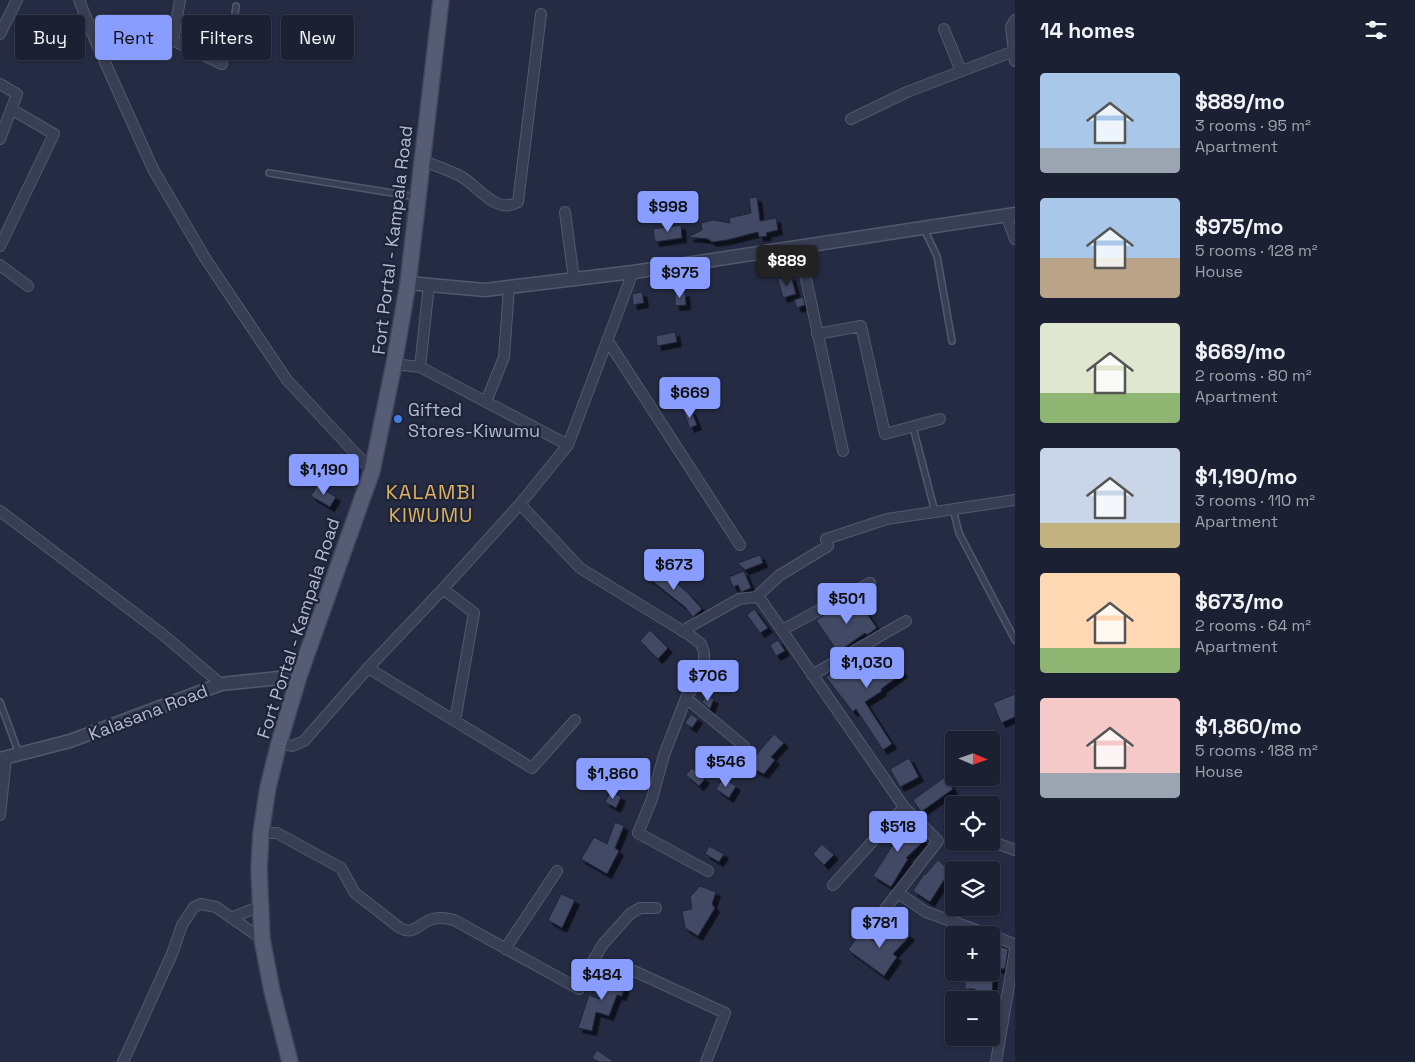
<!DOCTYPE html>
<html lang="en">
<head>
<meta charset="utf-8">
<style>
	body { margin:0; font-family:"Space Grotesk",sans-serif; background:#24283a; color:#f1f3f6; height:100vh; display:flex; flex-direction:column; font-size:19px; white-space:nowrap }
	* { box-sizing:border-box; margin:0 }
	p { font-size:16px; color:#a0a3ac }
	.icon { flex:none; width:28px; height:28px; fill:none; stroke:currentColor; stroke-width:2; stroke-linecap:round; stroke-linejoin:round }
	.map { position:relative; flex:1; overflow:hidden }
	.details { display:flex; flex-direction:column; background:#1b2032; width:400px }
	.details>* { flex:none }
	.top-card { position:absolute; left:15px; top:15px; width:475px; height:45px; display:flex; gap:10px }
	.needle { width:32px; rotate:92deg }
	.tools { position:absolute; left:945px; top:731px; display:grid; gap:10px }
	.tools a { display:grid; place-items:center; width:55px; height:55px; border-radius:5px; background:#1b2032; box-shadow:0 1px 4px #0004,0 0 0 1px #393e4d; font-size:25px }
	.price { position:absolute; translate:-50% -42px; padding:0 11px; border-radius:5px; background:#889dff; color:#111; font-size:16px; line-height:32px; filter:drop-shadow(0 1px 2px #0008) }
	.price::after { content:''; position:absolute; left:50%; top:30px; width:15px; height:11px; margin-left:-8px; background:inherit; clip-path:polygon(0 0,100% 0,50% 100%) }
	.price.selected { background:#222; color:#fff }
	ul { padding:0; list-style:none }
	li { display:flex; align-items:center; gap:15px; height:125px; padding:0 25px }
	li span { display:grid; place-items:center; flex:none; width:140px; height:100px; border-radius:5px; color:#555 }
	li>.icon { margin-inline-start:auto }
	span .icon { width:60px; height:60px; fill:#fffc; stroke-width:1 }
	li b { font-size:21px }
	h2 { display:flex; justify-content:space-between; align-items:center; height:60px; padding:0 25px; font-size:21px }
	.pill { padding:0 18px; border-radius:5px; background:#1b2032; box-shadow:0 1px 4px #0004,0 0 0 1px #393e4d; font-size:18px; line-height:45px }
	.pill.selected { background:#889dff; color:#111 }
	main { display:flex; flex:1; min-height:0 }
	.map>svg:first-child { display:block }
	.building { fill:#424a65; stroke:#1f253a; filter:url(#shadow) }
	.lines { fill:none; stroke-linecap:round; stroke-linejoin:round }
	.service-casing { stroke:#53596d; stroke-width:8 }
	.minor-casing { stroke:#53596d; stroke-width:12 }
	.tertiary-casing { stroke:#53596d; stroke-width:15 }
	.primary-casing { stroke:#42475c; stroke-width:18 }
	.service { stroke:#383e53; stroke-width:5 }
	.minor { stroke:#383e53; stroke-width:10 }
	.tertiary { stroke:#383e53; stroke-width:12 }
	.primary { stroke:#565c73; stroke-width:15 }
	.shop-dot { fill:#3f7fe0; stroke:#1d2338; stroke-width:2 }
	.labels { text-anchor:middle; dominant-baseline:central; stroke-width:4.5; stroke-linejoin:round; paint-order:stroke }
	.street-label { font-size:18px; fill:#b5bacd; stroke:#1d2338 }
	.poi-label { font-size:18px; fill:#b5bacd; stroke:#1d2338; text-anchor:start }
	.quarter-label { font-size:20px; letter-spacing:1px; fill:#deb15f; stroke:#1d2338 }
</style>
</head>
<body>
<main>
<div class="map">
<svg width="1015" height="1062" viewBox="0 0 1015 1062">
	<defs>
		<filter id="shadow"><feDropShadow dx="4.5" dy="4.5" stdDeviation="0" flood-color="#0009"/></filter>
	</defs>
	<rect width="100%" height="100%" fill="#242b43"/>
	<path class="building" d="M757 197 760 221 776 218 778 230 766 233 767 236 759 237 758 232 727 240 712 242 708 239 688 237 702 230 701 223 713 220 730 223 729 218 751 213 749 198Z
		M681 225 682 238 655 242 653 229Z
		M791 276 796 294 783 298 778 279Z
		M642 292 644 303 633 305 632 294Z
		M685 292 686 305 675 306V293Z
		M803 297 805 305 797 308 794 300Z
		M675 332 677 342 657 346 656 336Z
		M691 410 697 425 690 428 684 413Z
		M317 486 336 497 330 507 311 496Z
		M760 555 763 563 745 570 738 563Z
		M656 566 688 593 702 609 693 617 685 607 647 577Z
		M744 571 751 588 741 592 738 585 733 587 729 577Z
		M856 598 877 628 867 635 865 633 838 652 816 620 831 611 833 614Z
		M754 609 768 628 760 633 747 615Z
		M650 630 668 648 658 659 640 641Z
		M778 640 785 651 776 656 770 645Z
		M885 648 903 673 881 689 882 691 865 702 892 744 883 750 856 709 853 712 826 677 838 668 843 675 863 662 864 663Z
		M719 664 727 676 718 687 711 680 709 675 711 671 714 670Z
		M1015 694V717L1001 723 993 703Z
		M706 696 714 699 710 709 702 702Z
		M691 714 698 719 692 728 685 723Z
		M774 734 784 743 771 757 775 760 764 774 747 766Z
		M706 747 717 755 714 766 697 761Z
		M909 758 919 777 900 787 890 769Z
		M692 768 705 779 699 786 686 775Z
		M945 777 953 789 921 812 913 800Z
		M723 778 736 786 729 798 716 789Z
		M611 791 621 797 616 808 605 802Z
		M903 819 924 841 906 858 908 859 891 887 873 876 897 838 891 831Z
		M615 822 624 826 615 848 619 851 607 874 581 859 594 837 607 844Z
		M822 844 834 855 824 865 813 854Z
		M709 846 724 854 719 862 705 854Z
		M938 860 952 872 945 881 944 880 930 902 913 891 924 874 925 875Z
		M700 886 716 892 712 904 715 908 698 936 685 928 682 911 692 909 690 897Z
		M561 894 575 900 562 928 548 920Z
		M896 923 910 936 893 954 897 957 884 976 848 950 861 932 864 937 869 938 878 944Z
		M991 944 1008 949 1005 969 991 968Z
		M965 972 993 973 992 1000H974L975 989H965Z
		M606 974 627 979 622 996 617 995 609 1016 596 1012 592 1031 578 1028 589 995 599 999Z
		M597 1050 614 1062H599L592 1058Z"/>
	<g class="lines">
		<defs>
			<path id="service" d="M222 64 233 29 236 6
				M269 173 417 197
				M924 229 937 256 952 341
				M913 427 935 512
				M953 509 959 533 1015 640
				M0 702 19 754"/>
			<path id="minor" d="M79 0 95 40 153 169 205 258 287 380 372 471
				M1015 20 1011 27 1015 61
				M944 29 961 71
				M0 34 17 0
				M95 40 164 36 222 64
				M173 40 180 0
				M0 84 17 94 0 139
				M851 119 907 92 1014 51
				M422 160C435 166 450 170 462 177 479 187 496 215 518 202L541 14
				M565 212 574 279
				M1006 215 1015 239
				M0 246 54 134 11 109
				M799 246 843 451
				M0 265 28 286
				M817 334 861 326 885 434 940 419
				M608 341 740 545
				M394 364 420 367 568 445
				M420 367 429 285
				M486 402 504 357 509 287
				M520 504 580 568 691 636 701 644 704 652V661L700 676 686 698 664 755 652 799 638 833 708 871
				M0 511 161 633 221 684
				M443 589 474 613 455 721
				M756 597 780 575 828 546 826 539 887 519 1015 500
				M782 630 870 583
				M682 631 739 599 756 597 761 600 904 807 938 841 868 931
				M368 668 532 768 575 720
				M812 675 906 621
				M686 698 744 746
				M279 743 292 746 304 741 368 668 443 589 520 504 568 445 633 272
				M0 815 6 758
				M261 833H277L341 868 355 893 400 928C415 936 419 922 433 919 440 917 447 918 454 920L579 989 590 966 603 944 630 914 640 908H656
				M993 842 1015 850
				M833 885 904 807
				M898 893 926 912 990 935
				M231 918 260 906
				M991 935 1014 944 1015 945
				M505 949 557 871
				M634 971 725 1013 706 1062
				M123 1062 172 954 182 925 194 907 201 904 216 907 262 939
				M996 1062 1015 950"/>
			<path id="tertiary" d="M408 283 485 290 509 287 633 272 1015 214
				M0 759 70 741 221 684 299 676"/>
			<path id="primary" d="M290 1062 272 991 262 939 259 869 261 833 268 787 279 743 299 676 372 471 394 364 408 283 441 0"/>
		</defs>
		<use href="#service" class="service-casing"/>
		<use href="#minor" class="minor-casing"/>
		<use href="#tertiary" class="tertiary-casing"/>
		<use href="#primary" class="primary-casing"/>
		<use href="#service" class="service"/>
		<use href="#minor" class="minor"/>
		<use href="#tertiary" class="tertiary"/>
		<use href="#primary" class="primary"/>
	</g>
	<circle class="shop-dot" cx="398" cy="419" r="5"/>
	<g class="labels">
		<g class="street-label">
			<text transform="translate(392 240) rotate(-83)">Fort Portal - Kampala Road</text>
			<text transform="translate(298 628) rotate(-72)">Fort Portal - Kampala Road</text>
			<text transform="translate(148 712) rotate(-21)">Kalasana Road</text>
		</g>
		<g class="poi-label">
			<text x="408" y="409">Gifted<tspan x="408" dy="21">Stores-Kiwumu</tspan></text>
		</g>
		<g class="quarter-label">
			<text x="431" y="492">KALAMBI<tspan x="431" dy="23">KIWUMU</tspan></text>
		</g>
	</g>
</svg>
<div class="tools">
<a><svg class="needle" viewBox="-14 -14 28 28"><path d="M0-13l5 13h-10z" fill="#e53935"/><path d="M0 13l5-13h-10z" fill="#a0a3ac"/></svg></a>
<a><svg class="icon" aria-label="locate" viewBox="0 0 24 24"><circle cx="12" cy="12" r="6"/><path d="M12 2v4M12 18v4M2 12h4M18 12h4"/></svg></a>
<a><svg class="icon" aria-label="layers" viewBox="0 0 24 24"><path d="M12 4l9 5-9 5-9-5zM3 14l9 5 9-5"/></svg></a>
<a>+</a>
<a>−</a>
</div>
<b class="price" style="left:668px;top:233px">$998</b>
<b class="price selected" style="left:787px;top:287px">$889</b>
<b class="price" style="left:680px;top:299px">$975</b>
<b class="price" style="left:690px;top:419px">$669</b>
<b class="price" style="left:324px;top:496px">$1,190</b>
<b class="price" style="left:674px;top:591px">$673</b>
<b class="price" style="left:847px;top:625px">$501</b>
<b class="price" style="left:867px;top:689px">$1,030</b>
<b class="price" style="left:708px;top:702px">$706</b>
<b class="price" style="left:726px;top:788px">$546</b>
<b class="price" style="left:613px;top:800px">$1,860</b>
<b class="price" style="left:898px;top:853px">$518</b>
<b class="price" style="left:880px;top:949px">$781</b>
<b class="price" style="left:602px;top:1001px">$484</b>
<div class="top-card">
<a class="pill">Buy</a>
<a class="pill selected">Rent</a>
<a class="pill">Filters</a>
<a class="pill">New</a>
</div>
</div>
<section class="details">
<h2>14 homes<svg class="icon" aria-label="filters" viewBox="0 0 24 24"><path d="M4 7h16M4 17h16"/><circle cx="9" cy="7" r="2"/><circle cx="15" cy="17" r="2"/></svg></h2>
<ul>
<li><span style="background:linear-gradient(#a9c7e8 75%,#9aa5b1 0)"><svg class="icon" aria-label="home" viewBox="0 0 24 24"><path d="M3 11l9-7 9 7M6 9v11h12V9"/></svg></span><div><b>$889/mo</b><p>3 rooms · 95 m²</p><p>Apartment</p></div></li>
<li><span style="background:linear-gradient(#a9c7e8 60%,#b9a48a 0)"><svg class="icon" aria-label="home" viewBox="0 0 24 24"><path d="M3 11l9-7 9 7M6 9v11h12V9"/></svg></span><div><b>$975/mo</b><p>5 rooms · 128 m²</p><p>House</p></div></li>
<li><span style="background:linear-gradient(#dfe7d0 70%,#8fb573 0)"><svg class="icon" aria-label="home" viewBox="0 0 24 24"><path d="M3 11l9-7 9 7M6 9v11h12V9"/></svg></span><div><b>$669/mo</b><p>2 rooms · 80 m²</p><p>Apartment</p></div></li>
<li><span style="background:linear-gradient(#c9d6e8 75%,#c2b280 0)"><svg class="icon" aria-label="home" viewBox="0 0 24 24"><path d="M3 11l9-7 9 7M6 9v11h12V9"/></svg></span><div><b>$1,190/mo</b><p>3 rooms · 110 m²</p><p>Apartment</p></div></li>
<li><span style="background:linear-gradient(#ffd9b3 75%,#8fb573 0)"><svg class="icon" aria-label="home" viewBox="0 0 24 24"><path d="M3 11l9-7 9 7M6 9v11h12V9"/></svg></span><div><b>$673/mo</b><p>2 rooms · 64 m²</p><p>Apartment</p></div></li>
<li><span style="background:linear-gradient(#f6c9c9 75%,#9aa5b1 0)"><svg class="icon" aria-label="home" viewBox="0 0 24 24"><path d="M3 11l9-7 9 7M6 9v11h12V9"/></svg></span><div><b>$1,860/mo</b><p>5 rooms · 188 m²</p><p>House</p></div></li>
</ul>
</section>
</main>
</body>
</html>
